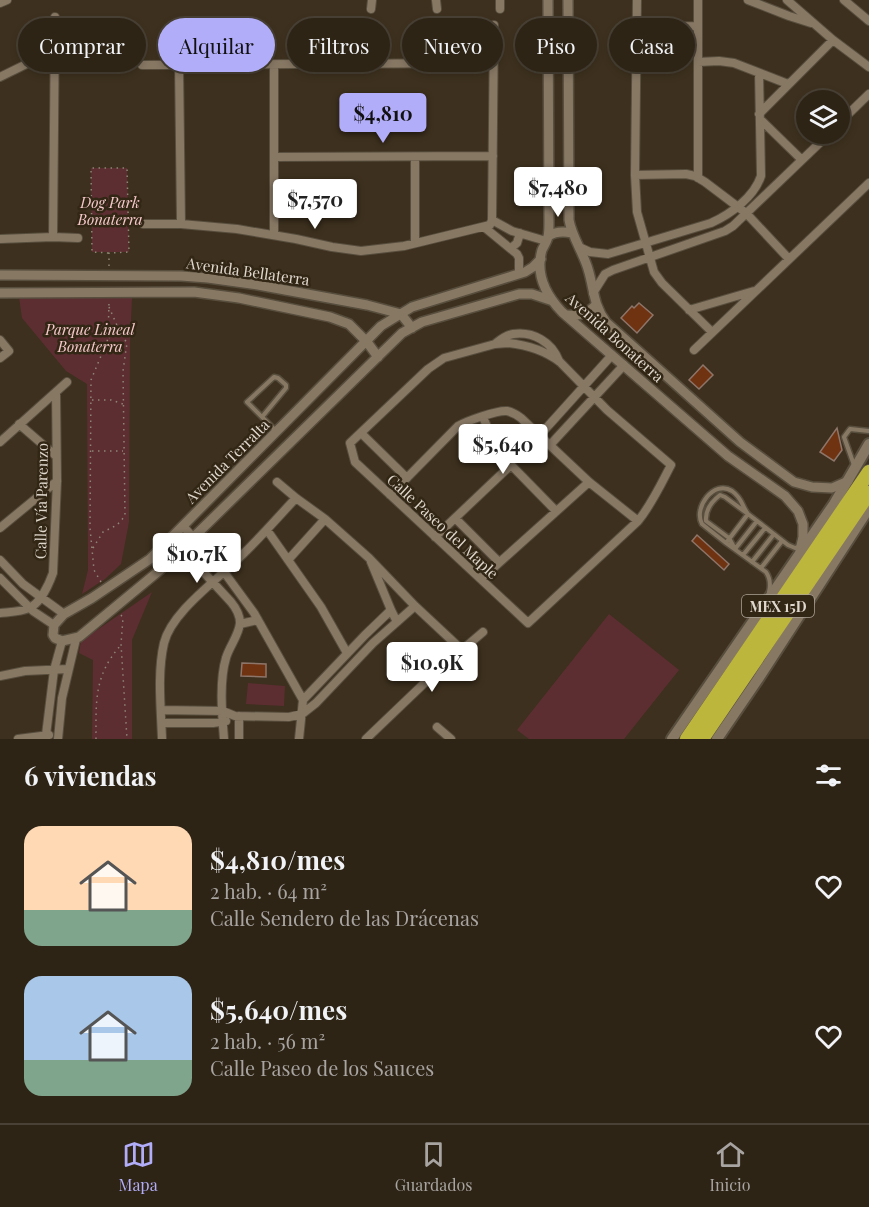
<!DOCTYPE html>
<html lang="es">
<head>
<meta charset="utf-8">
<style>
	body { margin:0; font-family:"Playfair Display",serif; background:#362c1f; color:#f1f3f6; height:100vh; display:flex; flex-direction:column; font-size:22px; white-space:nowrap }
	* { box-sizing:border-box; margin:0 }
	p { font-size:20px; color:#a7a4a1 }
	.icon { flex:none; width:33px; height:33px; fill:none; stroke:currentColor; stroke-width:2; stroke-linecap:round; stroke-linejoin:round }
	.map { position:relative; height:739px; overflow:hidden }
	.sheet { display:flex; flex-direction:column; background:#2e2416; flex:1 }
	.sheet>* { flex:none }
	.hud { position:absolute; left:18px; top:18px; width:834px; height:54px; display:flex; gap:12px }
	.fabs { position:absolute; left:796px; top:90px; display:grid; gap:12px }
	.fabs a { display:grid; place-items:center; width:54px; height:54px; border-radius:50%; background:#2e2416; box-shadow:0 3px 9px #0003,0 0 0 2px #494135; font-size:30px }
	.price { position:absolute; translate:-50% -51px; padding:0 14px; border-radius:6px; background:#fff; color:#222; font-size:20px; line-height:39px; filter:drop-shadow(0 2px 3px #0008) }
	.price::after { content:''; position:absolute; left:50%; top:36px; width:18px; height:14px; margin-left:-9px; background:inherit; clip-path:polygon(0 0,100% 0,50% 100%) }
	.price.on { background:#b2adf9; color:#111 }
	ul { padding:0; list-style:none }
	li { display:flex; align-items:center; gap:18px; height:150px; padding:0 24px }
	li span { display:grid; place-items:center; flex:none; width:168px; height:120px; border-radius:18px; color:#555 }
	li>.icon { margin-inline-start:auto }
	span .icon { width:72px; height:72px; fill:#fffc; stroke-width:1 }
	li b { font-size:26px }
	h2 { display:flex; justify-content:space-between; align-items:center; height:72px; padding:0 24px; font-size:26px }
	.tag { padding:0 21px; border-radius:27px; background:#2e2416; box-shadow:0 3px 9px #0003,0 0 0 2px #494135; font-size:21px; line-height:54px }
	.tag.on { background:#b2adf9; color:#111 }
	.menu { display:flex; justify-content:space-around; align-items:center; height:84px; border-top:2px solid #494135; background:#2e2416; font-size:16px; color:#a7a4a1 }
	.menu a { display:grid; justify-items:center; gap:3px }
	.menu .on { color:#b2adf9 }
	.map>svg:first-child { display:block }
	.green { fill:#5c2e31 }
	.building { fill:#6f3312; stroke:#8d756a; stroke-width:1.5 }
	.lines { fill:none; stroke-linecap:round; stroke-linejoin:round }
	.service-casing { stroke:#584e3e; stroke-width:7 }
	.minor-casing { stroke:#584e3e; stroke-width:10 }
	.tertiary-casing { stroke:#584e3e; stroke-width:12 }
	.secondary-casing { stroke:#584e3e; stroke-width:14 }
	.motorway-casing { stroke:#584e3e; stroke-width:16 }
	.path { stroke:#8f8576; stroke-width:1.5; stroke-dasharray:1.5 4.5; stroke-linecap:butt }
	.service { stroke:#877864; stroke-width:4 }
	.minor { stroke:#877864; stroke-width:8 }
	.tertiary { stroke:#877864; stroke-width:9 }
	.secondary { stroke:#877864; stroke-width:10 }
	.motorway { stroke:#bdb63d; stroke-width:14 }
	.labels { text-anchor:middle; dominant-baseline:central; stroke-width:5; stroke-linejoin:round; paint-order:stroke }
	.shield { fill:#322615; stroke:#aca396; stroke-width:1.5 }
	.shield-label { font-size:14px; font-weight:bold; fill:#e0d8cd }
	.park-label { font-size:15px; font-style:italic; fill:#f6c9cb; stroke:#322615 }
	.street-label { font-size:15px; fill:#e0d8cd; stroke:#322615 }
</style>
</head>
<body>
<div class="map">
<svg width="869" height="739" viewBox="0 0 869 739">
	<rect width="100%" height="100%" fill="#3d301e"/>
	<path class="green" d="M91 168H127L129 252H92Z
		M19 297H132L130 344 129 522 121 564 105 579 82 594 88 570 87 384 66 371 22 318Z
		M152 592 132 640V739H92L93 660 79 653 81 641Z
		M609 614 679 670 624 739H529L517 730Z
		M248 683 285 686 284 706 246 704Z"/>
	<path class="building" d="M639 303 653 315 637 333 621 318 632 306 634 308Z
		M703 365 713 375 699 389 689 380Z
		M837 428 842 450 834 461 820 452Z
		M697 535 729 564 724 570 692 541Z
		M242 663 266 664V677L241 676Z"/>
	<g class="lines">
		<defs>
			<path id="service" d="M262 417 286 388V385L278 378 274 377 247 402 277 432
				M854 465 844 437 850 429 869 431
				M757 521 735 549 729 538 706 521C705 510 711 502 720 495L725 497 748 514 726 543 766 572C770 578 771 584 769 592
				M726 543 702 524C693 508 714 479 732 491 743 499 741 505 748 514L788 545 795 548 799 547
				M743 555 765 528
				M752 562 774 534
				M761 568 782 541"/>
			<path id="minor" d="M436 0 437 9
				M500 0V9
				M637 0 635 175 637 212 654 272 662 283 712 332
				M748 0 789 16 811 23
				M787 0 833 40 869 67
				M844 0 869 21
				M0 3 7 0
				M371 9 372 0
				M636 27 698 26
				M698 62 719 61 734 63 788 84
				M142 65 493 63
				M179 65 181 224
				M274 65V235
				M0 77 55 50
				M759 114 833 40
				M760 119 802 160
				M840 122 869 94
				M274 157 493 156
				M415 157V243
				M635 175 686 174 695 176 705 182 746 213 789 259
				M698 178V0
				M492 220 512 231 546 241
				M143 224H181L237 229 296 239 332 247 361 251 404 246 490 225 492 220 494 25
				M484 227 517 254 519 258V273
				M53 237 55 17
				M0 239 53 237 78 238
				M579 247 590 252 608 254 711 223C731 214 754 197 761 176L759 73
				M511 248 517 243 520 233
				M593 293 605 274 613 270 725 231 733 226 829 134
				M689 310 754 291
				M0 340 9 351 0 358
				M496 343C501 339 506 335 513 334 533 331 552 342 559 361
				M508 343C528 345 544 350 560 362L607 410 671 465C661 484 652 504 638 521L528 623 355 462 350 443 428 369 444 358 495 344Z
				M694 350 869 183
				M483 417 493 441 511 465 556 511
				M19 424 56 456
				M361 433 407 478
				M540 435 612 355
				M0 442 67 382
				M550 445 624 365
				M277 482 296 498 325 519 369 558 415 606 461 649
				M390 495 458 426C467 421 497 410 507 411 512 412 517 415 521 418L589 482 638 521
				M455 518 499 562
				M183 526 224 572 254 613 303 700
				M0 528 57 481
				M267 530 321 607 347 653
				M435 537 511 465
				M172 538 231 602C236 608 240 615 240 623 239 635 229 647 226 658 219 681 222 715 224 739
				M0 560 23 584 64 614
				M288 560 325 519
				M371 562 391 610 397 622
				M0 578 33 611 54 625
				M481 579 589 482
				M0 613C9 612 21 612 29 608 40 604 49 584 53 573L57 481 56 392
				M240 624 258 620
				M0 676 25 671 68 669
				M303 700 365 635 391 610
				M161 710 223 711 235 716 289 717 302 714 316 703 373 643 415 606
				M239 716V739
				M162 723H213L226 721
				M437 727 451 739
				M46 735 54 670 62 641
				M18 739 49 735
				M58 739 62 698 76 639
				M162 739C161 709 157 673 164 643 172 611 219 579 242 555 261 537 278 517 296 498
				M299 739 303 700
				M366 739 436 672 483 632"/>
			<path id="tertiary" d="M548 0 549 222C549 227 549 232 548 237 547 241 544 246 542 250 535 274 546 295 562 312L728 456 785 496 798 511 803 524V537L800 550
				M568 0 569 220C572 237 583 252 588 269 594 288 593 305 606 322L740 442 794 482 812 487 832 488 848 481
				M548 236C556 231 563 231 572 233
				M541 259 533 267 525 272 412 307 381 326 150 559 92 598 64 614 54 625 53 635 55 638 62 641 79 637 160 570 402 333 422 322 519 294H532L553 301
				M0 275 181 276 208 278 258 285 367 305 401 314 412 328
				M0 293 194 292 239 298 330 317 349 324 367 342 378 357
				M567 315C580 316 587 314 596 305"/>
			<path id="secondary" d="M672 739 834 504 869 444
				M717 739 758 679 869 508"/>
			<path id="motorway" d="M687 739 869 472
				M702 739 869 493"/>
		</defs>
		<use href="#service" class="service-casing"/>
		<use href="#minor" class="minor-casing"/>
		<use href="#tertiary" class="tertiary-casing"/>
		<use href="#secondary" class="secondary-casing"/>
		<use href="#motorway" class="motorway-casing"/>
		<path class="path" d="M109 266V253L129 252 127 168H91L92 252 109 253
			M109 307 119 330
			M92 400H111L123 404
			M92 451H123
			M93 548 103 532 117 525 125 516 123 371 127 343 119 331 109 338
			M101 582 94 570 90 528 91 380 108 339 109 302
			M121 615 123 618 121 644 127 739
			M96 739C96 701 94 675 121 645"/>
		<use href="#service" class="service"/>
		<use href="#minor" class="minor"/>
		<use href="#tertiary" class="tertiary"/>
		<use href="#secondary" class="secondary"/>
		<use href="#motorway" class="motorway"/>
	</g>
	<g class="labels">
		<rect class="shield" x="742" y="595" width="72" height="22" rx="4.5"/>
		<g class="shield-label">
			<text x="778" y="606">MEX 15D</text>
		</g>
		<g class="park-label">
			<text x="110" y="202">Dog Park<tspan x="110" dy="17">Bonaterra</tspan></text>
			<text x="90" y="329">Parque Lineal<tspan x="90" dy="17">Bonaterra</tspan></text>
		</g>
		<g class="street-label">
			<text transform="translate(248 271) rotate(8)">Avenida Bellaterra</text>
			<text transform="translate(615 337) rotate(42)">Avenida Bonaterra</text>
			<text transform="translate(227 461) rotate(-45)">Avenida Terralta</text>
			<text transform="translate(41 501) rotate(-89)">Calle Vía Parenzo</text>
			<text transform="translate(443 526) rotate(43)">Calle Paseo del Maple</text>
		</g>
	</g>
</svg>
<div class="fabs">
<a><svg class="icon" aria-label="layers" viewBox="0 0 24 24"><path d="M12 4l9 5-9 5-9-5zM3 14l9 5 9-5"/></svg></a>
</div>
<b class="price on" style="left:383px;top:144px">$4,810</b>
<b class="price" style="left:558px;top:218px">$7,480</b>
<b class="price" style="left:315px;top:230px">$7,570</b>
<b class="price" style="left:503px;top:475px">$5,640</b>
<b class="price" style="left:197px;top:584px">$10.7K</b>
<b class="price" style="left:432px;top:693px">$10.9K</b>
<div class="hud">
<a class="tag">Comprar</a>
<a class="tag on">Alquilar</a>
<a class="tag">Filtros</a>
<a class="tag">Nuevo</a>
<a class="tag">Piso</a>
<a class="tag">Casa</a>
</div>
</div>
<section class="sheet">
<h2>6 viviendas<svg class="icon" aria-label="filters" viewBox="0 0 24 24"><path d="M4 7h16M4 17h16"/><circle cx="9" cy="7" r="2"/><circle cx="15" cy="17" r="2"/></svg></h2>
<ul>
<li><span style="background:linear-gradient(#ffd9b3 70%,#7fa58c 0)"><svg class="icon" aria-label="home" viewBox="0 0 24 24"><path d="M3 11l9-7 9 7M6 9v11h12V9"/></svg></span><div><b>$4,810/mes</b><p>2 hab. · 64 m²</p><p>Calle Sendero de las Drácenas</p></div><svg class="icon" aria-label="heart" viewBox="0 0 24 24"><path d="M12 20l-8-8c-3-5 5-10 8-4 3-6 11-1 8 4z"/></svg></li>
<li><span style="background:linear-gradient(#a9c7e8 70%,#7fa58c 0)"><svg class="icon" aria-label="home" viewBox="0 0 24 24"><path d="M3 11l9-7 9 7M6 9v11h12V9"/></svg></span><div><b>$5,640/mes</b><p>2 hab. · 56 m²</p><p>Calle Paseo de los Sauces</p></div><svg class="icon" aria-label="heart" viewBox="0 0 24 24"><path d="M12 20l-8-8c-3-5 5-10 8-4 3-6 11-1 8 4z"/></svg></li>
</ul>
</section>
<nav class="menu">
<a class="on"><svg class="icon" aria-label="map" viewBox="0 0 24 24"><path d="M3 6l6-2 6 2 6-2v14l-6 2-6-2-6 2zM9 4v14M15 6v14"/></svg>Mapa</a>
<a><svg class="icon" aria-label="saved" viewBox="0 0 24 24"><path d="M7 4h10v16l-5-4-5 4z"/></svg>Guardados</a>
<a><svg class="icon" aria-label="home" viewBox="0 0 24 24"><path d="M3 11l9-7 9 7M6 9v11h12V9"/></svg>Inicio</a>
</nav>
</body>
</html>
